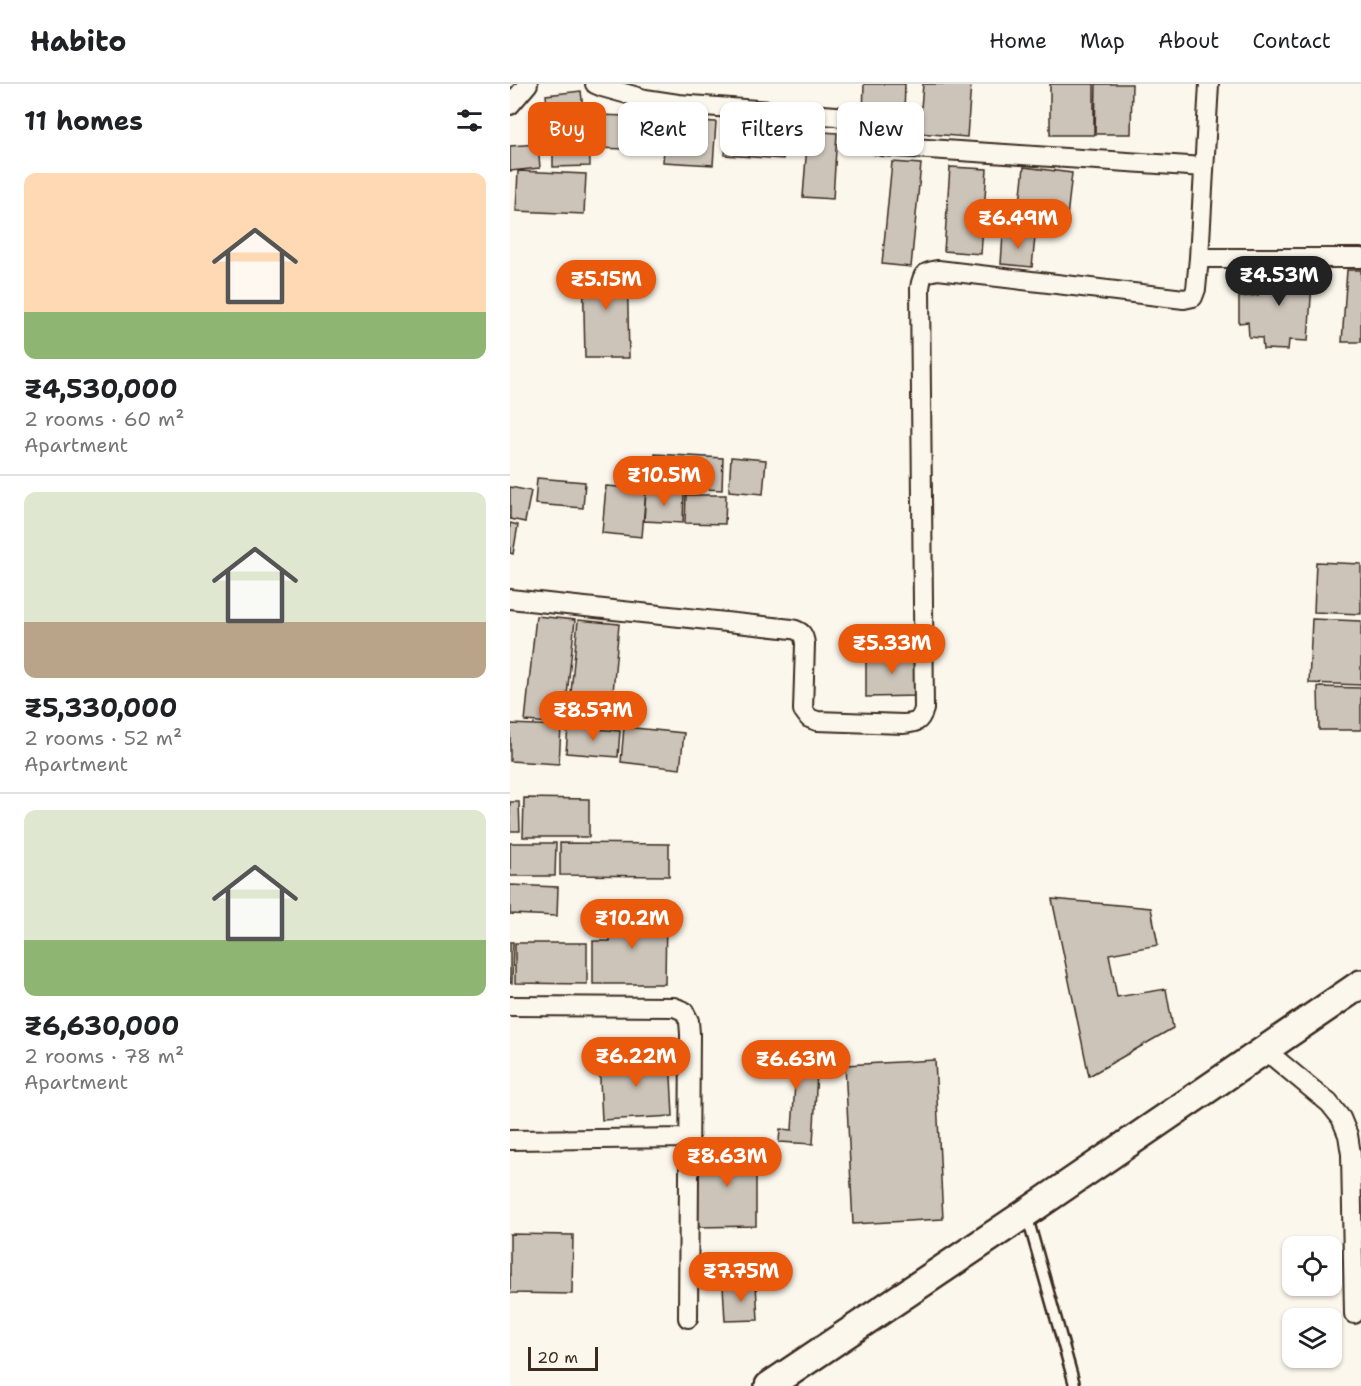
<!DOCTYPE html>
<html lang="en">
<head>
<meta charset="utf-8">
<style>
	body { margin:0; font-family:"Shantell Sans",sans-serif; background:#f6f6f6; color:#202124; height:100vh; display:flex; flex-direction:column; font-size:22px; white-space:nowrap }
	* { box-sizing:border-box; margin:0 }
	p { font-size:20px; color:#757577 }
	.icon { flex:none; width:33px; height:33px; fill:none; stroke:currentColor; stroke-width:2; stroke-linecap:round; stroke-linejoin:round }
	.map { position:relative; flex:1; overflow:hidden }
	.drawer { display:flex; flex-direction:column; background:#fff; width:510px }
	.drawer>* { flex:none }
	.hud { position:absolute; left:18px; top:18px; width:570px; height:54px; display:flex; gap:12px }
	.fabs { position:absolute; left:772px; top:1152px; display:grid; gap:12px }
	.fabs a { display:grid; place-items:center; width:60px; height:60px; border-radius:12px; background:#fff; box-shadow:0 2px 4px #0004; font-size:30px }
	.scale { position:absolute; left:18px; bottom:15px; width:70px; box-sizing:border-box; padding-left:6px; border:3px solid #3b2a1e; border-top:0; font-size:16px; line-height:21px; white-space:nowrap; color:#3b2a1e; -webkit-text-stroke:4px #fbf7ec; paint-order:stroke }
	.price { position:absolute; translate:-50% -51px; padding:0 14px; border-radius:21px; background:#ea580c; color:#fff; font-size:20px; line-height:39px; filter:drop-shadow(0 2px 3px #0008) }
	.price::after { content:''; position:absolute; left:50%; top:36px; width:18px; height:14px; margin-left:-9px; background:inherit; clip-path:polygon(0 0,100% 0,50% 100%) }
	.price.selected { background:#222; color:#fff }
	ul { padding:0; list-style:none }
	li { display:grid; align-content:center; gap:12px; height:318px; padding:0 24px }
	li+li { border-top:2px solid #e0e0e0 }
	li span { display:grid; place-items:center; height:186px; border-radius:12px; color:#555 }
	li>.icon { margin-inline-start:auto }
	span .icon { width:108px; height:108px; fill:#fffc; stroke-width:1 }
	li b { font-size:26px }
	h2 { display:flex; justify-content:space-between; align-items:center; height:72px; padding:0 24px; font-size:26px }
	.tag { padding:0 21px; border-radius:12px; background:#fff; box-shadow:0 2px 4px #0004; font-size:21px; line-height:54px }
	.tag.selected { background:#ea580c; color:#fff }
	header { display:flex; align-items:center; gap:36px; box-sizing:border-box; height:84px; padding:0 30px; background:#fff; border-bottom:2px solid #e0e0e0 }
	header strong { font-size:28px }
	nav { display:flex; gap:33px; margin-inline-start:auto; font-size:21px }
	main { display:flex; flex:1; min-height:0 }
	.map>svg:first-child { display:block }
	.building { fill:#ccc4b9; stroke:#3b2a1e; stroke-width:1.5 }
	.lines { fill:none; stroke-linecap:round; stroke-linejoin:round }
	.lane-casing { stroke:#3b2a1e; stroke-width:14 }
	.street-casing { stroke:#3b2a1e; stroke-width:22 }
	.secondary-casing { stroke:#3b2a1e; stroke-width:32 }
	.lane { stroke:#fbf7ec; stroke-width:9 }
	.street { stroke:#fbf7ec; stroke-width:18 }
	.secondary { stroke:#fbf7ec; stroke-width:27 }
</style>
</head>
<body>
<header>
<strong>Habito</strong>
<nav><a>Home</a><a>Map</a><a>About</a><a>Contact</a></nav>
</header>
<main>
<section class="drawer">
<h2>11 homes<svg class="icon" aria-label="filters" viewBox="0 0 24 24"><path d="M4 7h16M4 17h16"/><circle cx="9" cy="7" r="2"/><circle cx="15" cy="17" r="2"/></svg></h2>
<ul>
<li><span style="background:linear-gradient(#ffd9b3 75%,#8fb573 0)"><svg class="icon" aria-label="home" viewBox="0 0 24 24"><path d="M3 11l9-7 9 7M6 9v11h12V9"/></svg></span><div><b>₹4,530,000</b><p>2 rooms · 60 m²</p><p>Apartment</p></div></li>
<li><span style="background:linear-gradient(#dfe7d0 70%,#b9a48a 0)"><svg class="icon" aria-label="home" viewBox="0 0 24 24"><path d="M3 11l9-7 9 7M6 9v11h12V9"/></svg></span><div><b>₹5,330,000</b><p>2 rooms · 52 m²</p><p>Apartment</p></div></li>
<li><span style="background:linear-gradient(#dfe7d0 70%,#8fb573 0)"><svg class="icon" aria-label="home" viewBox="0 0 24 24"><path d="M3 11l9-7 9 7M6 9v11h12V9"/></svg></span><div><b>₹6,630,000</b><p>2 rooms · 78 m²</p><p>Apartment</p></div></li>
</ul>
</section>
<div class="map">
<svg width="851" height="1302" viewBox="0 0 851 1302">
	<rect width="100%" height="100%" fill="#fbf7ec"/>
	<filter id="ink" filterUnits="userSpaceOnUse"><feTurbulence type="fractalNoise" baseFrequency=".0167" numOctaves="2"/><feDisplacementMap in="SourceGraphic" scale="12" xChannelSelector="R" yChannelSelector="G"/><feConvolveMatrix kernelMatrix="1 2 1 2 8 2 1 2 1" color-interpolation-filters="sRGB"/></filter>
	<g filter="url(#ink)">
		<path class="building" d="M354 0H395L394 31H353Z
			M413 0H461L457 53 409 49Z
			M540 0H584V51H540Z
			M586 0H622L621 50H585Z
			M71 7 75 42 39 46 36 11Z
			M88 31 147 33 146 66 87 64Z
			M156 35 206 38 203 81 153 78Z
			M218 38 276 42 273 75 215 71Z
			M298 47 327 49 323 115 293 113Z
			M43 51H79L80 82 43 83Z
			M28 60 30 84 0 87V62Z
			M382 78 411 80 401 183 372 180Z
			M440 83 477 85 471 170 434 167Z
			M514 83 562 89 556 142 508 137Z
			M8 87 76 90 74 130 6 127Z
			M493 150 525 153 522 183 491 180Z
			M117 179 119 274H75L73 180Z
			M747 185H803L798 257 779 256 778 266 753 265 752 254 739 253 738 238 729 239V213L748 211Z
			M837 186H851V258H832Z
			M145 370 213 374 212 406 143 402Z
			M221 373 256 376 253 410 219 407Z
			M27 394 75 398 73 424 25 420Z
			M96 402 136 405 132 453 92 449Z
			M0 403 21 407 15 438 0 435Z
			M136 407 174 409 173 439 134 437Z
			M176 411H216L215 440 175 439Z
			M0 439 8 441 3 470 0 469Z
			M806 478 851 480V530L804 528Z
			M26 532 65 536 54 640 15 637Z
			M802 535 851 537V601L799 599Z
			M68 536 109 540 100 643 58 639Z
			M356 570H408L409 612 356 613Z
			M808 603 851 604V646H809Z
			M0 640 51 642 49 680 0 677Z
			M58 643 110 647 108 673 56 669Z
			M114 643 174 649 170 685 111 678Z
			M14 714 79 715V753H13Z
			M0 718H9L10 747H0Z
			M0 759H46L45 792H0Z
			M50 759 159 760V792L50 791Z
			M0 801 48 803 47 832 0 830Z
			M542 815 641 824 648 861 599 870 607 913 656 905 663 944 579 992Z
			M100 828H156L155 900H83V857H100Z
			M0 858H3L2 899H0Z
			M5 859H77V900L5 899Z
			M241 967 308 970 303 1060 269 1058 270 1045 282 1046 286 984 240 982Z
			M160 973 163 1032 92 1036 89 976Z
			M425 976 433 1135 343 1140 335 981Z
			M188 1066H246V1142L188 1143Z
			M0 1150 63 1151 62 1210 0 1209Z
			M246 1200 248 1236 215 1237 213 1202Z"/>
		<g class="lines">
			<defs>
				<path id="lane" d="M517 1132 565 1302"/>
				<path id="street" d="M85 0 92 3 135 15 168 20 326 32 337 35 362 59 372 62 694 83
					M699 0 689 174H851
					M0 21 18 0
					M0 515 282 545C291 547 294 550 295 560L293 626 299 634 307 637 393 640C406 639 410 638 414 625L410 204C412 190 414 188 428 186L674 215 683 213 686 205 689 174
					M0 922 164 923 174 927 179 937 180 950 178 1234
					M755 966 819 1019 831 1034 838 1051 841 1070 844 1230
					M0 1056 179 1054"/>
				<path id="secondary" d="M259 1302 516 1129 851 900"/>
			</defs>
			<use href="#lane" class="lane-casing"/>
			<use href="#street" class="street-casing"/>
			<use href="#secondary" class="secondary-casing"/>
			<use href="#lane" class="lane"/>
			<use href="#street" class="street"/>
			<use href="#secondary" class="secondary"/>
		</g>
	</g>
</svg>
<div class="fabs">
<a><svg class="icon" aria-label="locate" viewBox="0 0 24 24"><circle cx="12" cy="12" r="6"/><path d="M12 2v4M12 18v4M2 12h4M18 12h4"/></svg></a>
<a><svg class="icon" aria-label="layers" viewBox="0 0 24 24"><path d="M12 4l9 5-9 5-9-5zM3 14l9 5 9-5"/></svg></a>
</div>
<div class="scale">20 m</div>
<b class="price" style="left:508px;top:166px">₹6.49M</b>
<b class="price selected" style="left:769px;top:223px">₹4.53M</b>
<b class="price" style="left:96px;top:227px">₹5.15M</b>
<b class="price" style="left:154px;top:423px">₹10.5M</b>
<b class="price" style="left:382px;top:591px">₹5.33M</b>
<b class="price" style="left:83px;top:658px">₹8.57M</b>
<b class="price" style="left:122px;top:866px">₹10.2M</b>
<b class="price" style="left:126px;top:1004px">₹6.22M</b>
<b class="price" style="left:286px;top:1007px">₹6.63M</b>
<b class="price" style="left:217px;top:1104px">₹8.63M</b>
<b class="price" style="left:231px;top:1219px">₹7.75M</b>
<div class="hud">
<a class="tag selected">Buy</a>
<a class="tag">Rent</a>
<a class="tag">Filters</a>
<a class="tag">New</a>
</div>
</div>
</main>
</body>
</html>
